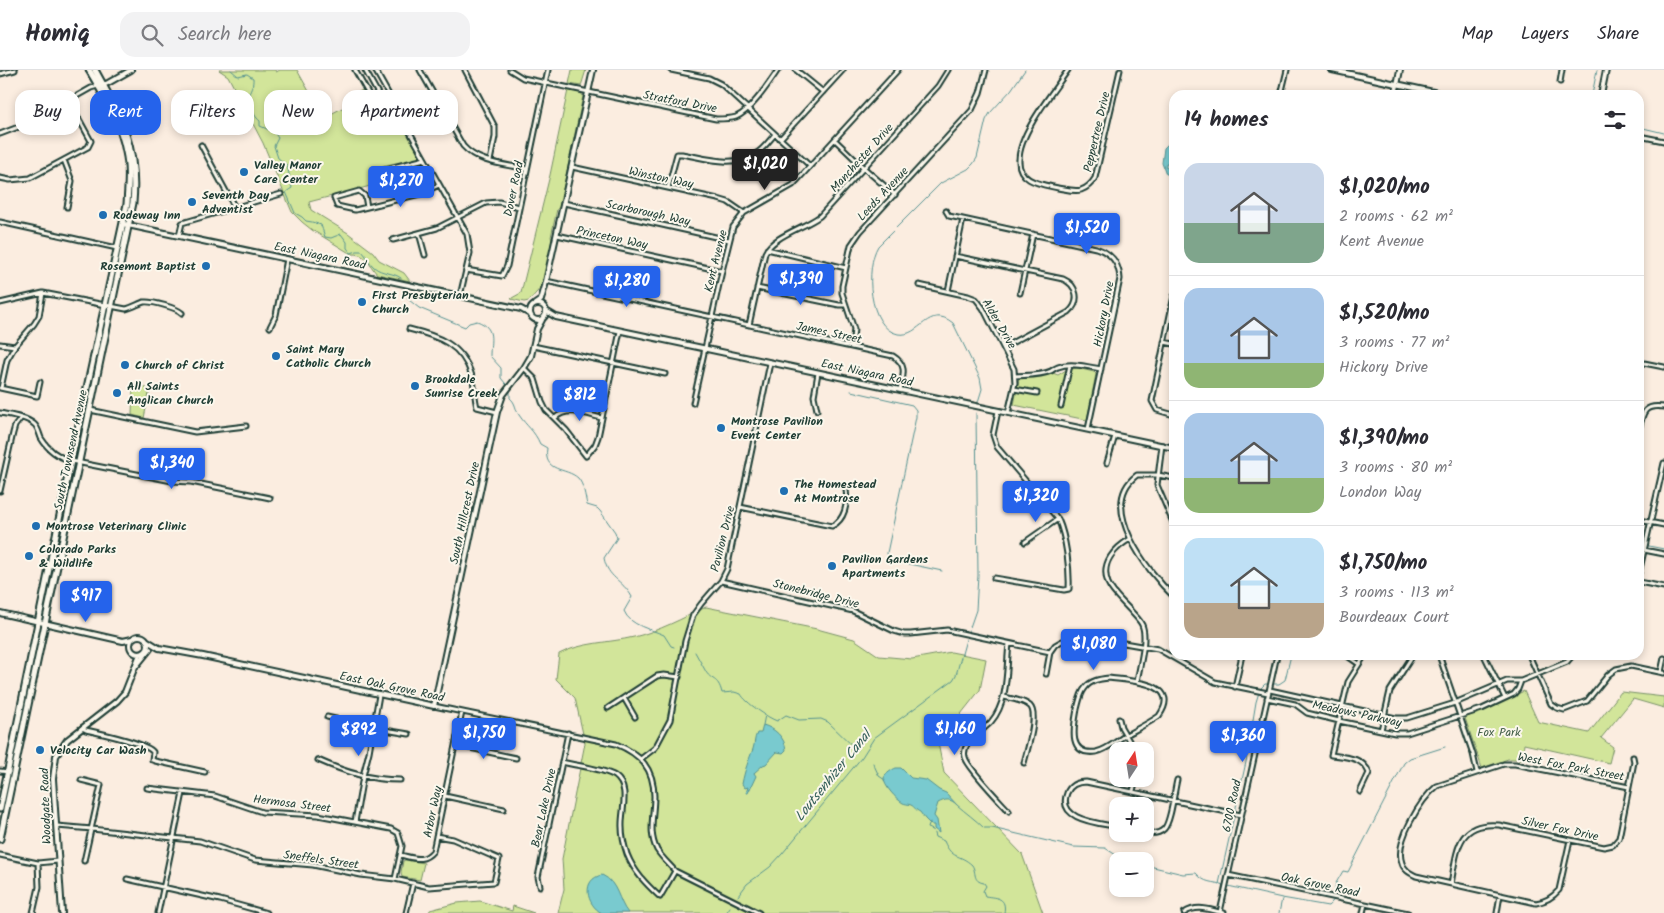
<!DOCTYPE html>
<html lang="en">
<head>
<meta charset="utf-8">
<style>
	body { margin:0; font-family:Kalam,sans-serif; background:#f2f2f3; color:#2b2b33; height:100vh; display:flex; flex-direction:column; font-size:19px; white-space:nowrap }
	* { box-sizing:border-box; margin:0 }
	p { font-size:16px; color:#7c7c81 }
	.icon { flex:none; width:28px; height:28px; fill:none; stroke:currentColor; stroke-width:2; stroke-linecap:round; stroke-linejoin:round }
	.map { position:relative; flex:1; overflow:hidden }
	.details { position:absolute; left:1169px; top:20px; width:475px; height:570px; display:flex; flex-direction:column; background:#fff; border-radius:15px; box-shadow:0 2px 8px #0003 }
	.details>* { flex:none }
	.top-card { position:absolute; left:15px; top:20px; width:475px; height:45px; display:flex; gap:10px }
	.needle { width:32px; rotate:12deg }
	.fabs { position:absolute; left:1109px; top:672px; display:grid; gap:10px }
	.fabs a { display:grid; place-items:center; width:45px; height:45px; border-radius:10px; background:#fff; box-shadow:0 2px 8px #0003; font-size:25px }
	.price { position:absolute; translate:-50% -42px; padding:0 11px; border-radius:5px; background:#2563eb; color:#fff; font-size:16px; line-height:32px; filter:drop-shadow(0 1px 2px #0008) }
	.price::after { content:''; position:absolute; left:50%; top:30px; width:15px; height:11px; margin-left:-8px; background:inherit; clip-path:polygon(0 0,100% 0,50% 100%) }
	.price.current { background:#222; color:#fff }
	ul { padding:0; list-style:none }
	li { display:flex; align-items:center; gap:15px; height:125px; padding:0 15px }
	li+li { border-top:1px solid #e1e1e2 }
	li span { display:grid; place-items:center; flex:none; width:140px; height:100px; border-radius:15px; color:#555 }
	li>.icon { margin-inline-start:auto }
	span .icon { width:60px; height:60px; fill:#fffc; stroke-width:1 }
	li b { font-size:21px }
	h2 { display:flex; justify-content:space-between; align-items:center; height:60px; padding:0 15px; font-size:21px }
	.pill { padding:0 18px; border-radius:15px; background:#fff; box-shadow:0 2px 8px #0003; font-size:18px; line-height:45px }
	.pill.current { background:#2563eb; color:#fff }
	header { display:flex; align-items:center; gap:30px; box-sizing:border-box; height:70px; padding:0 25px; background:#fff; border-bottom:1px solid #e1e1e2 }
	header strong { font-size:24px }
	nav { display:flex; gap:28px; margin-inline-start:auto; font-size:18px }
	.search { width:350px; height:45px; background:#f2f2f3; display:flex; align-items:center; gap:12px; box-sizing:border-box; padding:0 18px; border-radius:15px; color:#7c7c81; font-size:19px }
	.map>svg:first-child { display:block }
	.green { fill:#d2e59a; stroke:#789167 }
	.water { fill:#79cacf; stroke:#559291 }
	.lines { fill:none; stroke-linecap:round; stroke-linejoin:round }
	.stream { stroke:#559291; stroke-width:1 }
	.minor-casing { stroke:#1f3d34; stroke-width:7 }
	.tertiary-casing { stroke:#1f3d34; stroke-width:8 }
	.trunk-casing { stroke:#1f3d34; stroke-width:9 }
	.minor { stroke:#fbf7ec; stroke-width:3 }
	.tertiary { stroke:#fbf7ec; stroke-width:4 }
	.trunk { stroke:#fbf7ec; stroke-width:5 }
	.poi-dot { fill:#1f6fb2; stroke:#fbf7ec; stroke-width:2 }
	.labels { text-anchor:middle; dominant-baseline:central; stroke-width:4; stroke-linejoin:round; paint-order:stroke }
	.street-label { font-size:12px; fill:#1f3d34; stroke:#fbf7ec }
	.poi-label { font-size:12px; font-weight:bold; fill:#1f3d34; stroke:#fbf7ec; text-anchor:start }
	.park-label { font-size:12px; fill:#435f48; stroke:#fbf7ec }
	.water-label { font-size:14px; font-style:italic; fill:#36605b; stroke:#fbf7ec }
</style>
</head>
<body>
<header>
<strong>Homiq</strong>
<div class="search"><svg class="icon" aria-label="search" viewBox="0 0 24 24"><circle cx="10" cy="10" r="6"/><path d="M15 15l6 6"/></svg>Search here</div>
<nav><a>Map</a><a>Layers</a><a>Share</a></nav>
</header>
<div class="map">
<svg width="1664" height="843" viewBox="0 0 1664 843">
	<rect width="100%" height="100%" fill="#fbede0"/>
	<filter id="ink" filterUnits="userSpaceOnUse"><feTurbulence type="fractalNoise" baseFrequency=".02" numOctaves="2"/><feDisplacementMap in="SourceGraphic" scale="10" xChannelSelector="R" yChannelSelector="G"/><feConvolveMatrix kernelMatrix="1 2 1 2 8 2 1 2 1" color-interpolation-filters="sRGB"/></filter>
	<g filter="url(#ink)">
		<path class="green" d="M219 0H275L276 2 280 0H297L319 39 325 47 350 34 356 24 362 20 381 52 389 56 401 50 428 101 309 132 311 140 348 163 373 182 379 190 404 203 410 211 377 204C368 194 367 183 351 184L312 160 302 152 292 142 263 73 228 6Z
			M572 0H586L581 16 569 14Z
			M568 20 581 23 583 26 559 138 557 139 551 167 552 169 543 215 529 231 524 232 511 229 512 228 521 223 550 105Z
			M1077 298 1094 302 1096 304 1087 350 1014 335 1019 308 1038 306 1050 302 1058 305 1066 300Z
			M133 315 150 319 144 348 132 345Z
			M706 537 817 559 854 569 879 586 912 589 951 582 986 589 980 620 938 673 944 703 1022 784 1043 843H558L564 819 562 789 585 673 575 628 556 609 559 584C582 572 609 573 634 567 659 561 683 548 706 537Z
			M1524 621 1538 652 1589 663 1621 622 1664 627V638L1633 629 1601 668 1613 677 1609 693 1524 674 1522 689H1508L1482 698 1465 648Z
			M405 790 424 793 420 810 402 807 401 802 403 791Z
			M480 831 512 841 513 836 534 843H429L430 840 457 833Z"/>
		<path class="water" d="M1168 74 1174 75V94L1166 93V97L1169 100H1174V104H1166L1162 93 1164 78Z
			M763 655C774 658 785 667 786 680L783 683 777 682 766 694 763 695 754 703 756 706 748 723H746L748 717 745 718 742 714C745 699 748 692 753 679 755 673 754 669 757 663H761Z
			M896 698H901L911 708 926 710 939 720 946 723 957 735C950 728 946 729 938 733L934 746 937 750 939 763 934 759V755H931L925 749 920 742C915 740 915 737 911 735 908 734 905 734 903 733 897 730 883 715 884 708 885 704 893 699 896 698Z
			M602 805C618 812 618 831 628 843H602C586 835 581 809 602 805Z"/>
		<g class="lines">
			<path class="stream" d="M231 0 238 6 247 4 253 8C254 22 243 25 251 38 254 43 255 47 260 51V56L274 62 278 68 274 76 278 88 287 95 292 118 286 122 295 143 302 147 306 151 312 152 321 155 325 167 331 168 341 164 347 172V178L351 183 357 181H362C367 186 369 193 374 197 382 204 393 202 401 208
				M1592 25 1597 0
				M1639 57 1664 63
				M403 220 409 230 419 238 465 257 469 253 477 251C496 258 490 270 490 286L501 298V308L510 319V328C516 333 515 339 519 345 527 357 534 360 540 374L547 378C543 403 566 397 578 408 584 415 585 426 587 435L597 438 600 441 615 462 617 468 604 488C608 509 622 509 632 527L624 541C630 556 651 559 664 565L671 576 674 577
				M851 321 912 335 916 340V347L887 483 888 487 895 491 942 501
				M978 332 982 319 980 308 953 253C928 233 920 268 898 264 868 258 865 197 878 176L941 113 968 99 973 94 977 88 986 50 990 43 1011 20 1025 0
				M1639 474 1664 479
				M968 563 976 540 978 505 976 343
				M695 582C698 588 702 594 705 600 711 612 718 606 722 623L734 622 741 624C745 632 768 648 777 651L786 645 799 650 821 649 828 652 857 680
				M763 655 765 645
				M873 693 879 706 885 710
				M957 735C966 743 975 749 984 758H992L1073 777 1105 778 1116 785 1128 788 1132 791
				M930 752 928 758 933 760 935 767 944 771C952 790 959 783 972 795 977 803 972 811 984 813L986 816 983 821 985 826C997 828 1007 827 1004 843
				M1145 795 1183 804 1196 803C1205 814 1212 811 1224 815
				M1219 814 1246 692 1256 632 1260 619 1265 614H1279L1285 610 1291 585
				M1228 816 1282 828 1328 836C1338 828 1333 823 1336 813 1338 809 1341 805 1343 801L1348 802 1404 693 1410 688 1445 677
				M738 826 747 814 770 797 782 784 862 687 874 668 953 610 956 605 967 566
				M726 843 730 837
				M1279 843 1282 829"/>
			<defs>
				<path id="minor" d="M355 0 383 50 393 51
					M365 0 393 51 401 46
					M375 0 467 164 470 183 460 226
					M420 0 463 76C479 94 505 94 527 99
					M465 0 495 57V67L490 91
					M510 0 523 8 716 49C723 49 730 49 736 47 751 41 769 13 778 0
					M671 0 709 8 721 14 810 96
					M796 0 823 22
					M1068 0C1053 22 1019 63 1019 90 1018 112 1041 114 1058 118 1065 119 1074 122 1081 120 1087 118 1092 113 1095 108L1120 0
					M0 4 15 0
					M1560 12 1562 0
					M1281 25 1287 0
					M0 64 29 53 91 18 98 16
					M1639 66 1664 71
					M780 69 843 0
					M835 70 864 98 895 125
					M201 75 235 138
					M425 89 381 100 378 104 382 107 428 95
					M64 90 72 111 67 137
					M572 97 718 129 728 132 744 143
					M0 108 10 110 30 108 88 77 91 71 69 31
					M668 118 677 84H682C705 88 734 98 755 84 763 80 769 71 775 64
					M564 133 729 170
					M367 137 365 126 359 121 334 128 337 136 355 140 420 124 439 115
					M946 141 949 146 1096 178C1111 183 1119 192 1120 209L1088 359
					M0 152 117 178
					M419 163 425 185
					M557 165 722 201
					M179 166 182 153 281 124
					M393 170 437 158 486 133 499 132 519 137
					M767 179 846 198
					M955 186 1063 209C1077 215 1081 231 1069 242L1004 277
					M466 200 502 206 507 196 548 0
					M546 211 893 286C908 295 903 306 900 320
					M919 215 968 226 976 229 983 238 1014 299 1015 313 1008 343
					M757 218 839 235H846
					M948 221 963 149
					M1020 223 1033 164
					M1174 226 1152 331 1157 340 1174 345
					M0 233 43 223 126 239C132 238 140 233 144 232 152 231 177 238 182 243
					M749 255 765 183C773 166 804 158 820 146L938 16 948 0
					M270 257 276 245 287 189
					M409 259C438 266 462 274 472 306 475 316 474 327 477 337L497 342
					M1164 272 1174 274
					M0 274 15 276
					M533 276 665 304
					M852 277 854 259 842 223V216L851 175 860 162 972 40 980 23 986 0
					M1639 292 1664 297
					M524 298 535 309 542 332 546 340 566 360 586 386 595 375 598 367 620 261
					M1015 306C1027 305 1040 306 1051 301 1051 301 1057 297 1058 297 1071 292 1088 297 1101 299
					M0 318 37 326 40 312
					M1 318 7 290 15 276 34 254 39 246 43 223
					M1014 319 1037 323
					M693 333 722 201 733 157 744 143 793 115 898 0
					M1061 336 1070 295
					M90 340 195 362 246 356
					M817 340 814 326 818 303
					M0 343C10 345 26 347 34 354 38 357 39 363 41 368 48 380 58 387 71 391L172 411 191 412 270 428
					M555 348C567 336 586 344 601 348
					M1639 360C1643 342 1644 334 1664 337
					M1162 375 1157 415 1174 455
					M1107 393 1115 366
					M1174 408 1158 405H1137C1096 436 1148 502 1174 527
					M0 421 13 363 15 356 21 348
					M740 437 832 456C845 450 848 433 846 420
					M1639 450 1664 455
					M1130 469C1115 478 1100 493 1108 513 1112 523 1123 532 1130 540 1134 545 1140 550 1142 555 1148 568 1139 598 1137 612
					M1025 472 1058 449
					M1639 479 1664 484
					M1639 503 1664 393
					M994 508 1064 520 1069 519C1070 499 1066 467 1058 449L997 377 993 365 998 341
					M721 511 853 541 894 561 904 564H911L947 560 1050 582
					M1639 512 1664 517
					M1346 585 1359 594
					M1439 585 1473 684 1477 702
					M1484 585 1505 628
					M1529 585 1551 634 1557 638 1564 640 1587 631 1608 605 1616 599 1631 596 1664 603
					M1661 602 1664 588
					M1046 604 1050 582 1055 575 1062 571 1095 574 1124 573 1158 579 1215 612 1268 623
					M1109 608C1130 611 1183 612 1159 646 1149 653 1137 659 1126 665 1116 671 1107 680 1096 682 1067 686 1074 656 1077 639 1079 632 1080 624 1085 618 1091 610 1100 609 1109 608Z
					M1235 617 1242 585
					M1270 620 1396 648H1407L1455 633 1507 611H1521L1567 592 1573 585
					M1004 627C1012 629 1023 630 1030 636 1039 645 1027 680 1024 693
					M624 628 635 647
					M1267 628 1295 634 1307 643 1339 651 1395 663H1407L1482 639 1514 624 1518 619 1521 611
					M434 636 616 674C640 684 654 698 654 726 654 745 648 763 657 780 662 788 669 794 675 801L759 843
					M608 638 657 606 664 605 679 607
					M327 647 373 658 409 664
					M1119 649 1121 657 1135 681
					M82 658 86 660C99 663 147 673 153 682L152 690 155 691 205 702
					M1381 660 1390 621 1413 585
					M456 675 516 688
					M642 688 655 678 670 650 685 571 693 545 701 534 721 511 727 499 770 293
					M318 690C345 702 370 710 400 710
					M562 692C577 696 602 698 615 706 631 718 621 740 622 757 622 766 624 775 627 784 634 802 646 814 660 827L675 801
					M0 701 9 702
					M81 710 101 715 84 791
					M147 718 215 726 262 742 318 745 391 759 398 763 402 776 395 809
					M1133 721 1136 709
					M1360 722 1369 703C1363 687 1346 687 1331 685L1348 612 1365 585
					M445 726 504 739
					M1009 741C1000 731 967 697 965 687 961 672 982 662 991 652 1009 631 1006 599 1009 574
					M355 752 363 706 369 682 379 625
					M57 756 92 759 200 771 255 790 313 795 361 805 395 809 429 817 494 812 499 789 453 769 436 766
					M1118 757C1101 753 1056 751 1067 723 1070 715 1078 712 1086 712L1241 745
					M1145 763C1151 764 1159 764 1164 759 1171 752 1174 722 1177 710
					M1570 770 1559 820C1552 828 1546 831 1536 833L1416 806C1410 803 1404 800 1402 793 1394 772 1421 729 1437 716L1504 694H1515L1629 717
					M0 785 38 793 58 791
					M400 785C414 788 423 793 433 781L462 642
					M1228 805 1408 843
					M127 809 220 830 267 843
					M1451 814C1457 781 1457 751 1499 755L1604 777 1613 775 1619 768 1634 692 1633 687
					M540 816 538 807 568 663
					M1220 842 1277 585
					M33 843 39 817 38 793
					M158 843 183 723
					M406 843 413 813
					M1184 843C1198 834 1209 840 1224 843
					M1363 843 1365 834
					M1497 843 1500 825"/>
				<path id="tertiary" d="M1332 0 1447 25
					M103 15 108 13 131 0
					M1395 25 1400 0
					M1601 25 1606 0
					M123 154 521 239 530 244
					M530 242a8 8 0 1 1 16 0a8 8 0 1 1-16 0Z
					M535 234 541 230 545 216 593 0
					M546 241 556 247 1174 378
					M0 543 123 571 132 569
					M130 575a9 9 0 1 1 18 0a9 9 0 1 1-18 0Z
					M146 570 159 578 203 586 434 636 497 342 503 325 524 298 531 286 537 259 542 250
					M137 595 150 579
					M62 843 53 709 56 686 67 670 117 631 125 622 140 584"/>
				<path id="trunk" d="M0 739 71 391 127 134C128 117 130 99 126 82 121 53 104 26 89 0
					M0 769 133 133C138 77 121 47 95 0"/>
			</defs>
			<use href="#minor" class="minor-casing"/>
			<use href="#tertiary" class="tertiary-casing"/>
			<use href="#trunk" class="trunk-casing"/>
			<use href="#minor" class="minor"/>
			<use href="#tertiary" class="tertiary"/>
			<use href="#trunk" class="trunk"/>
		</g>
	</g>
	<g class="poi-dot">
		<circle cx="244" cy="102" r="5"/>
		<circle cx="192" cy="132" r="5"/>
		<circle cx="103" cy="145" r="5"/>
		<circle cx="206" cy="196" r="5"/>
		<circle cx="362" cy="232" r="5"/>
		<circle cx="276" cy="286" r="5"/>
		<circle cx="125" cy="295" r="5"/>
		<circle cx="415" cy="316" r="5"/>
		<circle cx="117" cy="323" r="5"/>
		<circle cx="721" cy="358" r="5"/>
		<circle cx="784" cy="421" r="5"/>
		<circle cx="36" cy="456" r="5"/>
		<circle cx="29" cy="486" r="5"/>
		<circle cx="832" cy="496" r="5"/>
		<circle cx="40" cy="680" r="5"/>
	</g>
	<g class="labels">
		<g class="street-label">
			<text transform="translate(680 32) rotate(11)">Stratford Drive</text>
			<text transform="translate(1097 62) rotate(-77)">Peppertree Drive</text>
			<text transform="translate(862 88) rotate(-48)">Manchester Drive</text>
			<text transform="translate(661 108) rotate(12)">Winston Way</text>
			<text transform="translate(514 119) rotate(-78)">Dover Road</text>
			<text transform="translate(883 124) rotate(-47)">Leeds Avenue</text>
			<text transform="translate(648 143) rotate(12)">Scarborough Way</text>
			<text transform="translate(612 168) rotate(12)">Princeton Way</text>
			<text transform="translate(320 186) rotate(12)">East Niagara Road</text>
			<text transform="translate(716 191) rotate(-76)">Kent Avenue</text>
			<text transform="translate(1104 244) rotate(-79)">Hickory Drive</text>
			<text transform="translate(999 254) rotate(60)">Alder Drive</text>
			<text transform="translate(829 263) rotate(12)">James Street</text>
			<text transform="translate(867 303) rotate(12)">East Niagara Road</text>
			<text transform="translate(71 380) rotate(-78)">South Townsend Avenue</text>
			<text transform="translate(465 443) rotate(-78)">South Hillcrest Drive</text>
			<text transform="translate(723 469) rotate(-76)">Pavilion Drive</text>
			<text transform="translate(816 524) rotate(14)">Stonebridge Drive</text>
			<text transform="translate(392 617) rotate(12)">East Oak Grove Road</text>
			<text transform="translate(1357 644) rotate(12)">Meadows Parkway</text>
			<text transform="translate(1571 697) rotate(11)">West Fox Park Street</text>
			<text transform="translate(292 734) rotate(7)">Hermosa Street</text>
			<text transform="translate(46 736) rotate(-92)">Woodgate Road</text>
			<text transform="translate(1232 736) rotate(-78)">6700 Road</text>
			<text transform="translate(544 738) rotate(-78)">Bear Lake Drive</text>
			<text transform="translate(433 742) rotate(-78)">Arbor Way</text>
			<text transform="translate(1560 759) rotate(12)">Silver Fox Drive</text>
			<text transform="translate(321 790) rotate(8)">Sneffels Street</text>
			<text transform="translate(1320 815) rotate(12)">Oak Grove Road</text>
		</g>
		<g class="poi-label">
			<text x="254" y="95">Valley Manor<tspan x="254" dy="14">Care Center</tspan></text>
			<text x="202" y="125">Seventh Day<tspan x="202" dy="14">Adventist</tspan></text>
			<text x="113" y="145">Rodeway Inn</text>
			<text x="196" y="196" text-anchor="end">Rosemont Baptist</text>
			<text x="372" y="225">First Presbyterian<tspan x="372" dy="14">Church</tspan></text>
			<text x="286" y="279">Saint Mary<tspan x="286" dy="14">Catholic Church</tspan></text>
			<text x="135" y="295">Church of Christ</text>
			<text x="425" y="309">Brookdale<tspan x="425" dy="14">Sunrise Creek</tspan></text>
			<text x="127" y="316">All Saints<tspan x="127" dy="14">Anglican Church</tspan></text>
			<text x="731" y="351">Montrose Pavilion<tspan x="731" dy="14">Event Center</tspan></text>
			<text x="794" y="414">The Homestead<tspan x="794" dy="14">At Montrose</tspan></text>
			<text x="46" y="456">Montrose Veterinary Clinic</text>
			<text x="39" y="479">Colorado Parks<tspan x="39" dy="14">&amp; Wildlife</tspan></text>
			<text x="842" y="489">Pavilion Gardens<tspan x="842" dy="14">Apartments</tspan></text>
			<text x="50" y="680">Velocity Car Wash</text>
		</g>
		<g class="park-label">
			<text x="1499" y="662">Fox Park</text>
		</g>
		<g class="water-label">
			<text transform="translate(833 706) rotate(-51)">Loutsenhizer Canal</text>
		</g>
	</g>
</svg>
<div class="fabs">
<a><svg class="needle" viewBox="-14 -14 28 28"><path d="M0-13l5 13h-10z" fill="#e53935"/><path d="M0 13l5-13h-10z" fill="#7c7c81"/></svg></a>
<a>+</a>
<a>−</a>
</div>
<b class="price current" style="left:765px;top:121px">$1,020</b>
<b class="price" style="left:401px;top:138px">$1,270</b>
<b class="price" style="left:1087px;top:185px">$1,520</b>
<b class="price" style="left:801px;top:236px">$1,390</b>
<b class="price" style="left:627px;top:238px">$1,280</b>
<b class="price" style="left:580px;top:352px">$812</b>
<b class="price" style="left:172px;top:420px">$1,340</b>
<b class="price" style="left:1036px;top:453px">$1,320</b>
<b class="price" style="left:86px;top:553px">$917</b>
<b class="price" style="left:1094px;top:601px">$1,080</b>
<b class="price" style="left:955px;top:686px">$1,160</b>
<b class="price" style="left:359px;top:687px">$892</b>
<b class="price" style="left:484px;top:690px">$1,750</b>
<b class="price" style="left:1243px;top:693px">$1,360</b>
<div class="top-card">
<a class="pill">Buy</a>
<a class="pill current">Rent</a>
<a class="pill">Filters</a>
<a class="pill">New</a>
<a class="pill">Apartment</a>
</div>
<section class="details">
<h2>14 homes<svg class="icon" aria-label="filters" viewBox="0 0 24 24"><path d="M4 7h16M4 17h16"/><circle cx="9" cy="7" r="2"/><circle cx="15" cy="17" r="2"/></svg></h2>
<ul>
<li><span style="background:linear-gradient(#c9d6e8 60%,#7fa58c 0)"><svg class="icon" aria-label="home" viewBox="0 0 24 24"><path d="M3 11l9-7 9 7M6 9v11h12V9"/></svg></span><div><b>$1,020/mo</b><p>2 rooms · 62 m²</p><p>Kent Avenue</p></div></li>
<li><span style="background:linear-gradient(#a9c7e8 75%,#8fb573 0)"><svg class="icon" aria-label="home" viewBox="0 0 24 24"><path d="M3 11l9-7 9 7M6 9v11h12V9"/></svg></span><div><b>$1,520/mo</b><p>3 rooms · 77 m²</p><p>Hickory Drive</p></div></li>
<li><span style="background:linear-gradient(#a9c7e8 65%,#8fb573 0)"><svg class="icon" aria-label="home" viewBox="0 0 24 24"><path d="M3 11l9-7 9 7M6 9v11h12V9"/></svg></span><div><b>$1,390/mo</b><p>3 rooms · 80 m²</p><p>London Way</p></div></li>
<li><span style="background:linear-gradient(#bfe0f5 65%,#b9a48a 0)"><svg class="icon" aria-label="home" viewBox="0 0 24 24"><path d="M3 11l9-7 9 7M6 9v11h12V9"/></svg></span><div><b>$1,750/mo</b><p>3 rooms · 113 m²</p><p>Bourdeaux Court</p></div></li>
</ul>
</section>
</div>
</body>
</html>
